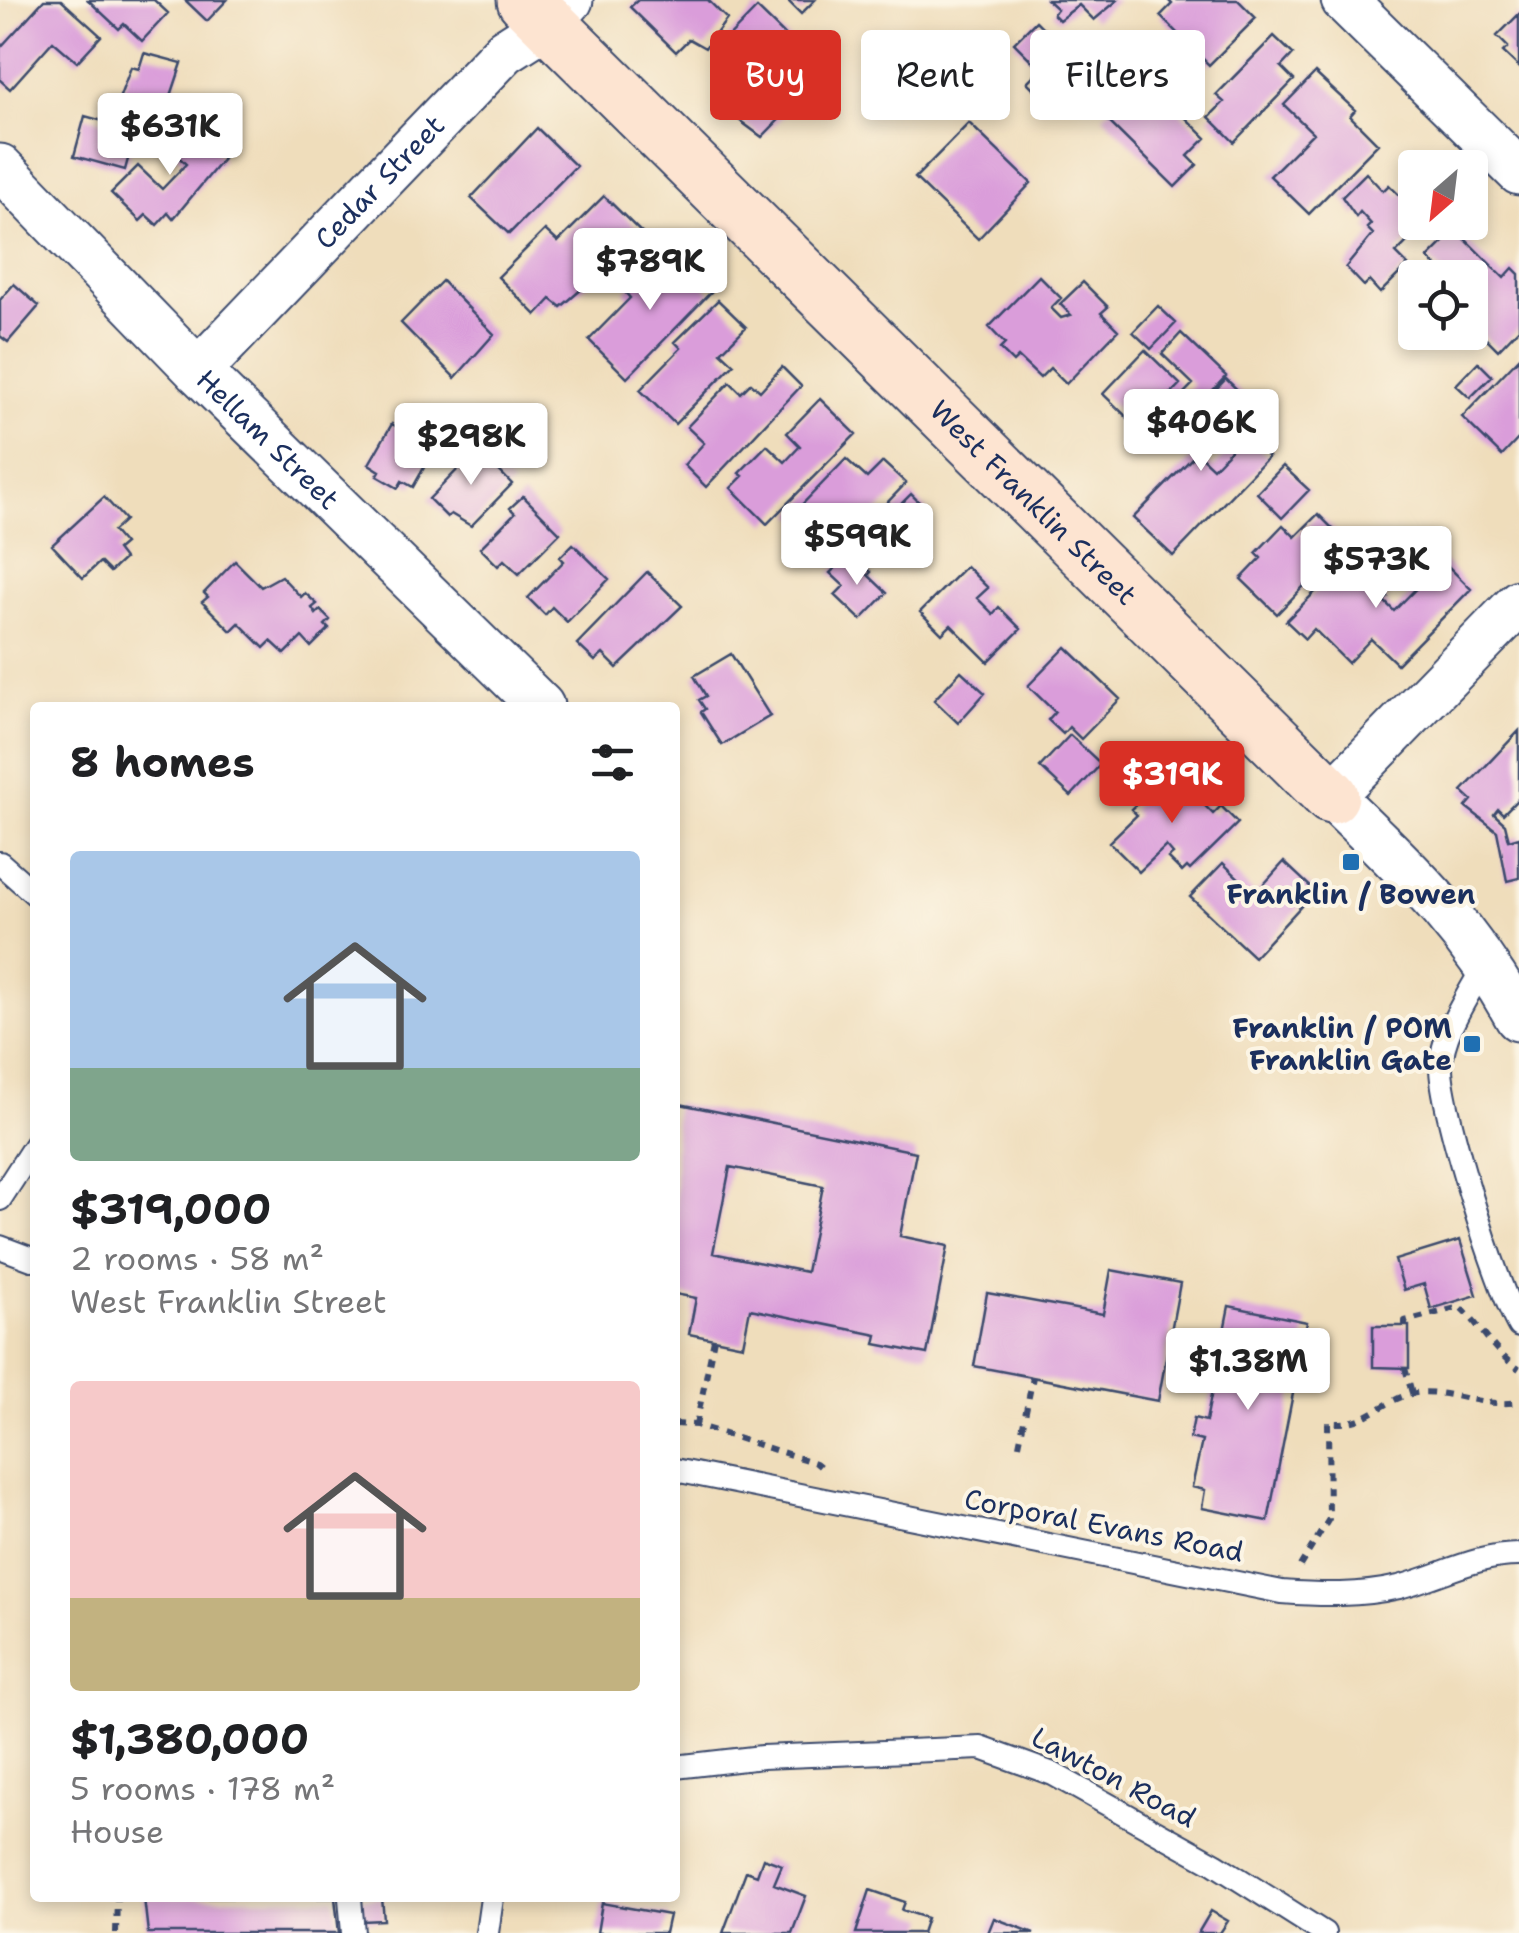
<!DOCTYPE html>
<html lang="en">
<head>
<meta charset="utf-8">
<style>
	body { margin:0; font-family:"Shantell Sans",sans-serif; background:#f2f2f2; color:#202124; height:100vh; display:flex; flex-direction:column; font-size:38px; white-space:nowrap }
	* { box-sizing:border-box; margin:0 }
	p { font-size:32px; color:#757577 }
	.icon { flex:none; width:55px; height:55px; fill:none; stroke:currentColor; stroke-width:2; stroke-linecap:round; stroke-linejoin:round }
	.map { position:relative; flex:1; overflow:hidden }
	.drawer { position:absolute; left:30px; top:702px; width:650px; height:1200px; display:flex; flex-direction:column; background:#fff; border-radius:10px; box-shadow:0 5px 15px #0003 }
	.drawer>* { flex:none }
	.guide { position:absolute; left:710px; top:30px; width:658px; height:90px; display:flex; gap:20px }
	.needle { width:65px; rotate:208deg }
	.buttons { position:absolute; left:1398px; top:150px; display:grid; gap:20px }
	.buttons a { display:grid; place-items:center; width:90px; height:90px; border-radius:10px; background:#fff; box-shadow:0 5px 15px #0003; font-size:50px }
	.price { position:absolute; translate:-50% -85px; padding:0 22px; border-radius:10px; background:#fff; color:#222; font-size:32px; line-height:65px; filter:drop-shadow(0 2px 5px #0008) }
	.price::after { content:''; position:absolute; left:50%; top:60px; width:30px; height:22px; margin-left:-15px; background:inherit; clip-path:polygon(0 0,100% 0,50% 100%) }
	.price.on { background:#d93025; color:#fff }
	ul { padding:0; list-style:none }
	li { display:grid; align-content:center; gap:20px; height:530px; padding:0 40px }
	li span { display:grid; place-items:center; height:310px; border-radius:10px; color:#555 }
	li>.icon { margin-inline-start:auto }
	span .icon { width:180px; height:180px; fill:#fffc; stroke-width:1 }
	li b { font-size:42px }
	h2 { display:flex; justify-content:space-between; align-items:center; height:120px; padding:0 40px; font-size:42px }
	.pill { padding:0 35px; border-radius:10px; background:#fff; box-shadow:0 5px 15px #0003; font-size:35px; line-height:90px }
	.pill.on { background:#d93025; color:#fff }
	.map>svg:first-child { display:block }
	.building { fill:#da9dda; fill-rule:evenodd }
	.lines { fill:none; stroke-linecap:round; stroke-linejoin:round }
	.lane-casing { stroke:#3b496c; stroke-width:26 }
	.street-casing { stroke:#3b496c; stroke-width:49 }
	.secondary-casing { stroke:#3b496c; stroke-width:59 }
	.path { stroke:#3b496c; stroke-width:6; stroke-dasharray:8 8; stroke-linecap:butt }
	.lane { stroke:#fff; stroke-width:22 }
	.street { stroke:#fff; stroke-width:45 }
	.secondary { stroke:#fde4d1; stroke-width:55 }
	.poi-dot { fill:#1f6fb2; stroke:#fcf5e5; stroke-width:4 }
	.labels { text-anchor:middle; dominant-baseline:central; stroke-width:8; stroke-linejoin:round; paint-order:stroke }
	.street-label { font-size:28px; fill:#1b2f5e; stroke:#fcf5e5 }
	.poi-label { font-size:28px; font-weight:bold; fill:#1b2f5e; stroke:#fcf5e5 }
</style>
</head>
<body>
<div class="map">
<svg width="1519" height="1933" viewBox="0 0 1519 1933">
	<rect width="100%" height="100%" fill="#fcf5e5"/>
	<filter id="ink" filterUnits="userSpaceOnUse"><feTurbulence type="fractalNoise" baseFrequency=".01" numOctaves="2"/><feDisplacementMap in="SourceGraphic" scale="20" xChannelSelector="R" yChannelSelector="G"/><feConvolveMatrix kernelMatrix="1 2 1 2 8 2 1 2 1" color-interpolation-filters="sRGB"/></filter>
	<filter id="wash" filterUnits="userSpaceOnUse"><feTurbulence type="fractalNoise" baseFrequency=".0048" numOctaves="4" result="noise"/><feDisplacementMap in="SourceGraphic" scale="40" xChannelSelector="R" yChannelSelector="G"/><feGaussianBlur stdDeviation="2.25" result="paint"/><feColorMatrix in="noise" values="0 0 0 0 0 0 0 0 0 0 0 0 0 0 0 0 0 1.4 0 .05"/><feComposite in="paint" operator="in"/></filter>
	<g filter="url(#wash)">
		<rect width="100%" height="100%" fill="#efddbb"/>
		<g id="blocks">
			<path class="building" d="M44 0H61L101 36 77 62 53 41 10 89 0 80V48Z
				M88 0H154L168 13 142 41 124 24 119 29Z
				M185 0H227L207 21Z
				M638 0H708L727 19 705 48 689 39 676 52 630 7Z
				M787 0H815L801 14Z
				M1047 0H1118L1094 20 1079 5 1059 20 1053 14 1057 9Z
				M1168 0H1238L1256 18 1209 65 1160 16 1172 4Z
				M757 8 792 42 781 53 792 64 782 74 803 95 762 137 739 120 742 117 733 109 756 85 718 48Z
				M1519 14V67L1503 52 1508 47 1497 36Z
				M1036 21 1077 62 1042 97 1027 82 1040 69 1014 43Z
				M1274 36 1293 54 1281 67 1294 80 1234 142 1209 117 1224 102 1216 95Z
				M144 53 182 63 161 126 147 122 141 143 133 141 125 170 74 156 85 116 110 123 131 67 139 69Z
				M1315 73 1355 110 1350 116 1378 144 1309 214 1270 176 1313 133 1284 105Z
				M1140 80 1151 92 1155 87 1206 138 1188 156 1197 165 1175 187 1103 116Z
				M183 120 223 159 173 219 168 213 157 225 146 215 140 221 111 193 138 166 162 189 186 164 163 142Z
				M969 123 1031 183 978 239 915 178Z
				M537 128 576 166 509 234 471 198Z
				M1366 173 1383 191 1389 185 1400 196 1415 181V222H1427L1396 253 1408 265 1380 293 1369 281 1364 286 1346 267 1373 234 1367 228 1371 224 1360 212 1356 217 1342 197Z
				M604 196 650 241 614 278 605 269 561 307 551 299 536 315 498 277 545 230 558 242Z
				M1456 230 1504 278 1513 268 1519 274V328L1498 350 1470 322V278H1448L1428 258Z
				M667 249 711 292 627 378 589 340 630 298 625 292Z
				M1039 276 1061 298 1051 308 1061 318 1071 315 1060 304 1083 282 1108 307 1101 313 1118 330 1066 384 1050 368 1040 378 1018 357 1013 362 1000 349 1005 344 989 327Z
				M442 281 494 334 455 378 401 323Z
				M14 284 39 306 8 342 0 336V300Z
				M718 300 746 327 721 352 734 364 675 424 640 390 681 348 675 342Z
				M1158 306 1176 323 1151 349 1133 332Z
				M1181 333 1226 376 1197 407 1183 394 1193 384 1162 354Z
				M1145 350 1180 384 1138 428 1103 394Z
				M1519 358V438L1502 456 1462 417Z
				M1478 362 1492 376 1470 398 1456 385Z
				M782 367 801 386 706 487 684 465 704 443 687 427 730 382 741 393 751 383 760 391Z
				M1226 379 1249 401 1198 454 1213 468 1245 435 1268 457 1173 556 1133 518 1196 454 1174 433Z
				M820 399 856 434 767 524 731 488 743 476 739 473 767 445 785 462 800 446 787 433Z
				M392 424 435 448 413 487 402 481 398 488 377 476 380 471 369 464Z
				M474 445 512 484 471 526 451 514 447 517 429 499 462 465 458 461Z
				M846 459 867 478 883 462 906 483 833 559 802 530 806 526 793 514Z
				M1283 466 1309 490 1282 518 1257 493Z
				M911 494 926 509 885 550 870 535Z
				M523 496 560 533 519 574 504 560 498 566 480 548 515 513 510 508Z
				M104 497 125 520 113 531 124 544 117 550 124 559 110 572 100 562 83 578 52 545Z
				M1318 514 1346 542 1277 614 1241 579 1261 558 1256 553 1283 525 1295 537Z
				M573 544 609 579 567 622 552 607 545 615 528 598 564 561 560 557Z
				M1354 553 1369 568 1364 573 1388 597 1384 601 1394 611 1443 561 1471 589 1397 664 1371 639 1348 663 1314 629 1305 639 1286 621Z
				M848 555 861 568 864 565 871 572 868 575 887 593 861 620 835 595 844 586 830 573Z
				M235 561 261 587 281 576 301 597 305 593 317 604 312 608 316 614 320 610 330 620 325 625 329 629 311 647 302 637 285 654 271 641 264 648 239 623 231 631 202 602 208 597 204 593Z
				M966 566 988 588 977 598 993 614 999 607 1021 629 988 662 951 625 942 634 920 612Z
				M647 572 682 606 617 668 603 654 595 661 577 644Z
				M1066 647 1120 699 1081 739 1069 727 1063 734 1048 720 1055 712 1028 686Z
				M731 654 770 716 722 745 701 712 705 709 699 700 706 696 694 676Z
				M961 671 985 693 958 723 934 700Z
				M1519 731V798L1503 814 1498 809 1494 814 1505 824 1509 840 1519 837V878L1507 881 1497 831 1466 807 1472 800 1462 791Z
				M1070 735 1101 764 1071 796 1040 767Z
				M1176 766 1191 781 1186 786 1213 814 1221 806 1238 823 1190 870 1187 867 1182 872 1168 858 1173 854 1166 846 1139 872 1109 842 1137 815 1131 809Z
				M1284 862 1315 891 1254 957 1190 897 1223 863 1255 894Z
				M675 1103 916 1152 900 1236 948 1246 927 1354 875 1344 877 1335 750 1309 743 1345 689 1334 696 1298 675 1294ZM730 1167 823 1186 806 1272 713 1253Z
				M1460 1240 1477 1295 1431 1309 1424 1284 1404 1290 1395 1260Z
				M1111 1270 1180 1283 1158 1401 974 1366 987 1293 1103 1314Z
				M1229 1306 1307 1322 1268 1521 1202 1508 1205 1490 1192 1487 1202 1441 1190 1438 1194 1418 1206 1421Z
				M1373 1326H1409V1368L1373 1367Z
				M763 1858 782 1865 774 1884 806 1896 792 1933H723L746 1871 757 1875Z
				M870 1890 905 1902 902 1910 927 1918 922 1933H856Z
				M144 1898H335L339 1933H148Z
				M360 1898H382L384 1920 362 1921Z
				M602 1903 669 1915 665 1933H597Z
				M1211 1911 1228 1921 1220 1933H1198Z
				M994 1918 1034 1933H988Z"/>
		</g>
	</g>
	<g filter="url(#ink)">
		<use href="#blocks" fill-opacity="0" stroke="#3b496c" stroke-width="2.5"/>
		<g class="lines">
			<defs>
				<path id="lane" d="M0 863 35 894
					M1487 961C1471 991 1441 1033 1441 1067 1441 1109 1497 1289 1519 1326
					M0 1199 35 1145
					M0 1247 32 1259
					M675 1470 1282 1592C1322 1595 1360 1596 1399 1587 1441 1576 1475 1555 1519 1555
					M675 1767 762 1757 981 1748 1053 1774 1215 1864 1324 1933
					M350 1898 353 1933
					M487 1933 492 1898"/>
				<g id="street">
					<path d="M1344 0 1519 172"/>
					<path id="s1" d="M0 167 198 371 541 706"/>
					<path id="s2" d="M198 371 505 51 549 23 570 0"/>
					<path d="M1518 1018C1465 922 1408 871 1331 796L1519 603"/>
				</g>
				<g id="secondary">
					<path id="s3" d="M525 0 1331 796"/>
				</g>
			</defs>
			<use href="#lane" class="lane-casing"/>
			<use href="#street" class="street-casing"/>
			<use href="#secondary" class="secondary-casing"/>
			<path class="path" d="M1405 1326V1321L1460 1307C1482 1327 1493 1352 1519 1369
				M1405 1368 1412 1393
				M675 1424 696 1425 816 1463 823 1469
				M696 1425 714 1339
				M1019 1445 1033 1377
				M1300 1566 1329 1519 1328 1422C1365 1429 1383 1398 1416 1393 1445 1388 1480 1408 1519 1402
				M116 1933 117 1898"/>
			<use href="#lane" class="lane"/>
			<use href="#street" class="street"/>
			<use href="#secondary" class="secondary"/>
		</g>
	</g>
	<g class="poi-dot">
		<rect x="1341" y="852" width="20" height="20" rx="5"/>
		<rect x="1462" y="1034" width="20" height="20" rx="5"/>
	</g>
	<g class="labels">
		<g class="street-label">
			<text stroke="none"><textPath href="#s2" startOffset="262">Cedar Street</textPath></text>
			<text stroke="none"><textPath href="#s1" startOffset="382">Hellam Street</textPath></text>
			<text stroke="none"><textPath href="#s3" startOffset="715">West Franklin Street</textPath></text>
			<text transform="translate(1104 1525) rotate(11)">Corporal Evans Road</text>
			<text transform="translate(1114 1777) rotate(28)">Lawton Road</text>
		</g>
		<g class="poi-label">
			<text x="1351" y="894">Franklin / Bowen</text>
			<text x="1452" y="1028" text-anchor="end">Franklin / POM<tspan x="1452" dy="32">Franklin Gate</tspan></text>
		</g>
	</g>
</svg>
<div class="buttons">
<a><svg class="needle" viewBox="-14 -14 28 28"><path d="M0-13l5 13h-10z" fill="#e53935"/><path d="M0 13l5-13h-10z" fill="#757577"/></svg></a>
<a><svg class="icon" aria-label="locate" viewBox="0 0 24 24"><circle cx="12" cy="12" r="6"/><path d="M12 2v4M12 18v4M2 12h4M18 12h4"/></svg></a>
</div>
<b class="price" style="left:170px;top:178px">$631K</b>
<b class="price" style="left:650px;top:313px">$789K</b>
<b class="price" style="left:1201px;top:474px">$406K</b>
<b class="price" style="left:471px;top:488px">$298K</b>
<b class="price" style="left:857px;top:588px">$599K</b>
<b class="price" style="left:1376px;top:611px">$573K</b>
<b class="price on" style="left:1172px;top:826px">$319K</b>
<b class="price" style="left:1248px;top:1413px">$1.38M</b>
<div class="guide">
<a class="pill on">Buy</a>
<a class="pill">Rent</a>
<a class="pill">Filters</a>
</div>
<section class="drawer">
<h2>8 homes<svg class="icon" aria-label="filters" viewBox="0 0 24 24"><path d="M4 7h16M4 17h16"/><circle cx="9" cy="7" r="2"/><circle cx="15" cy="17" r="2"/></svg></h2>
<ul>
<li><span style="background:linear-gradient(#a9c7e8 70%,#7fa58c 0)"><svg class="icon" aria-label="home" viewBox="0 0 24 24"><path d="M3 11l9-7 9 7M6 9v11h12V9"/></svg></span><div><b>$319,000</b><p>2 rooms · 58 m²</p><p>West Franklin Street</p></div></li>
<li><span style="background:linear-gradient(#f6c9c9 70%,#c2b280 0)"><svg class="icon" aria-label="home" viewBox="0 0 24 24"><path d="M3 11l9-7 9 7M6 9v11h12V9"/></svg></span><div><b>$1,380,000</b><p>5 rooms · 178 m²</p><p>House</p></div></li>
</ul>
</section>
</div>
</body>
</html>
